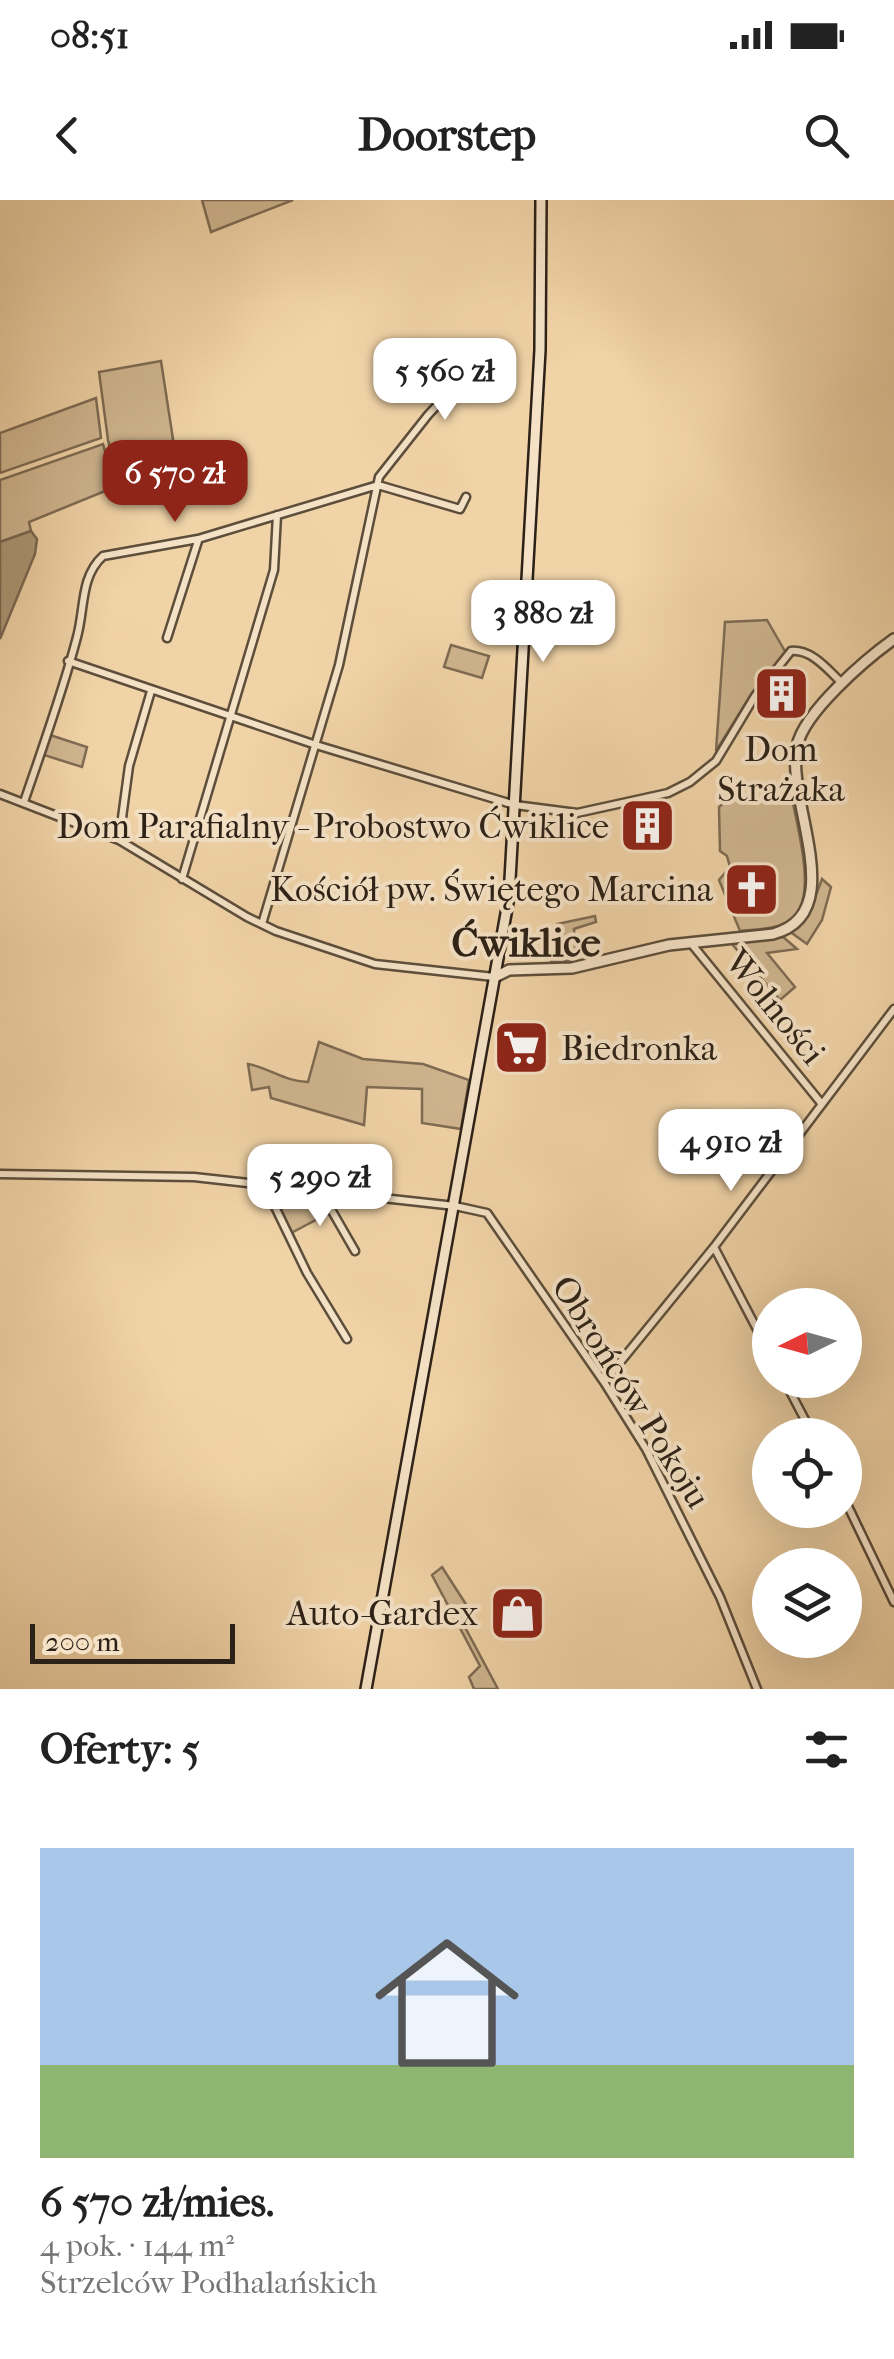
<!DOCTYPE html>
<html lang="pl">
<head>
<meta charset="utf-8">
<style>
	body { margin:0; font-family:"IM FELL French Canon",serif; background:#f6f6f6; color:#222; height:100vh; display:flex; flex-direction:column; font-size:38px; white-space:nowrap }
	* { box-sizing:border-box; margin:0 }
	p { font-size:32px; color:#767676 }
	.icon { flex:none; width:55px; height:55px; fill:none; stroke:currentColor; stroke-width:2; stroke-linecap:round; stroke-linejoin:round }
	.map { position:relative; height:1489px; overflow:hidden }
	.details { display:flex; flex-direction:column; background:#fff; flex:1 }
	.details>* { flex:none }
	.needle { width:65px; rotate:265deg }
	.controls { position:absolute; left:752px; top:1088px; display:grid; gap:20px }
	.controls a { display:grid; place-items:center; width:110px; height:110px; border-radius:50%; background:#fff; box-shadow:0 10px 40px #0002; font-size:50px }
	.scale { position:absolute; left:30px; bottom:25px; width:205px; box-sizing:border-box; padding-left:10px; border:5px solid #2c2117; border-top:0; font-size:28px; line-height:35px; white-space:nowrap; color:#2c2117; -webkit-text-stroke:8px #f5e2c6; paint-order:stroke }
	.price { position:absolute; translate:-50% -85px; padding:0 22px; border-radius:20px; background:#fff; color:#222; font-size:32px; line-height:65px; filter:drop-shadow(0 2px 5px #0008) }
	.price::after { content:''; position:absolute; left:50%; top:60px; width:30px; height:22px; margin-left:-15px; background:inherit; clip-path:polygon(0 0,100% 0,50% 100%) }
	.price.selected { background:#8f2418; color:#fff }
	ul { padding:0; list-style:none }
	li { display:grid; align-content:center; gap:20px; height:530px; padding:0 40px }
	li span { display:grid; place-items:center; height:310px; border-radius:0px; color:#555 }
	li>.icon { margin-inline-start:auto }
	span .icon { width:180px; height:180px; fill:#fffc; stroke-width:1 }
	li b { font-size:42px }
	h2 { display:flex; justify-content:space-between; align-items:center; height:120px; padding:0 40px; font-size:42px }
	.status { display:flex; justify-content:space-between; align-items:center; height:70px; padding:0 50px; background:#fff; direction:ltr }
	.status svg { height:28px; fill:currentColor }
	header { display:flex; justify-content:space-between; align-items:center; height:130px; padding:0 40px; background:#fff; font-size:45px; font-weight:700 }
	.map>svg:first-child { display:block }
	.green { fill:#cfb58f; stroke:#7e6b53; stroke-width:2.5; fill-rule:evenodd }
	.water { fill:#ad9676; stroke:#796750; stroke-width:2.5 }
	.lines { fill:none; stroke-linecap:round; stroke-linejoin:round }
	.minor-casing { stroke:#5d4e3b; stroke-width:11 }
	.tertiary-casing { stroke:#5d4e3b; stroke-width:14 }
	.secondary-casing { stroke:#2c2117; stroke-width:14 }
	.minor { stroke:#f5e2c6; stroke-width:6 }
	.tertiary { stroke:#f5e2c6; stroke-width:9 }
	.secondary { stroke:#f5e2c6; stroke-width:9 }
	.labels { text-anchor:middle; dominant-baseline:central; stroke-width:8; stroke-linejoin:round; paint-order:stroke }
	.poi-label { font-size:35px; fill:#2c2117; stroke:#f5e2c6; text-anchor:end }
	.street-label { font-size:35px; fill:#2c2117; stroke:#f5e2c6 }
	.quarter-label { font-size:40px; font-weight:bold; fill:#2c2117; stroke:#f5e2c6 }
</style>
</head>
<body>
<div class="status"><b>08:51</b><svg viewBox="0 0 49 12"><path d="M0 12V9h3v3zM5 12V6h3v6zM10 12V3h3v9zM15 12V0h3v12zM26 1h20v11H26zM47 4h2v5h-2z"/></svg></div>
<header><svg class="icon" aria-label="back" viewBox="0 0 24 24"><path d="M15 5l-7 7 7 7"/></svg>Doorstep<svg class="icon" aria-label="search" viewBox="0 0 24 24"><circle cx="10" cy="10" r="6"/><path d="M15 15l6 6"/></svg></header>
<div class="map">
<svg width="894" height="1489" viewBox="0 0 894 1489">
	<rect width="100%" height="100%" fill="#f0d3a7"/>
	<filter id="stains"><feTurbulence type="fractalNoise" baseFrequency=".002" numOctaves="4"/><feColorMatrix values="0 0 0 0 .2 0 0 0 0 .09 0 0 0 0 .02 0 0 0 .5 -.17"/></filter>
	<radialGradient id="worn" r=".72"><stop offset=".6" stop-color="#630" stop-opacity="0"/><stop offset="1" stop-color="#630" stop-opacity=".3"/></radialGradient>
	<path class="green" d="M202 0H293L211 32Z
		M161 161 180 285 143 283 120 287 108 240 99 172Z
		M96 198 101 238 0 273V233Z
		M103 244 115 287 29 322 31 331 0 342V280Z
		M767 420 786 453 752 493 716 551 725 422Z
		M451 445 489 456 482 478 444 467Z
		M50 535 87 547 82 567 44 555Z
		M792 598C797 627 817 694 794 717 781 730 757 729 740 731L719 680 730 667 727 656 720 651 719 607 727 600ZM748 664 753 665 771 696 757 708 748 704 733 675Z
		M822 679 831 687 822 720 807 744 789 731C809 718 814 701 822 679Z
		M595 716 596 722 574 729 577 761H551L557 724Z
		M782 736 797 749 767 753 795 787 780 800 731 743Z
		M319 842 363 859 423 864 469 880 461 929 422 923V889L367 887 364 925 271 898 269 887 252 890 248 864C270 868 286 882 308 882Z
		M269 987 319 993 329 1013 291 1033Z
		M442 1367 469 1409 459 1416 498 1489H474L469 1477 480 1466 432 1375Z"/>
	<path class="water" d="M31 331 37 339 35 354 0 439V342Z"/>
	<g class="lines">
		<defs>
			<path id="minor" d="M167 438 198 341
				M68 461 316 545 515 605 577 613 668 593 690 582 716 561 755 496 791 451C812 449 828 470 842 483
				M0 594 119 640 247 717 276 731 375 764 494 777
				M24 602C42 549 63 491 77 437 85 408 80 377 103 356L198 339 378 285 460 309 466 297
				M119 640 129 566 151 491
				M182 679 274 370 277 315
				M262 724 339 465 379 277 428 215 487 152
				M690 742 821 903
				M0 974 194 977 455 1006 487 1013 604 1182 646 1249 720 1397 757 1489
				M264 984 307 1073 347 1139
				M321 992 355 1051
				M714 1047 770 1154
				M784 1180 813 1235
				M604 1182 714 1047 894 809
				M845 1300 894 1402"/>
			<path id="tertiary" d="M497 776 509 770 572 768 669 745 773 734C851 713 785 601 797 546 804 512 866 459 894 439"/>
			<path id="secondary" d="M366 1489 509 697 540 150 541 0"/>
		</defs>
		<use href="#minor" class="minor-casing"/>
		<use href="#tertiary" class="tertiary-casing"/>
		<use href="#secondary" class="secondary-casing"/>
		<use href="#minor" class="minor"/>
		<use href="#tertiary" class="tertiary"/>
		<use href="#secondary" class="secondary"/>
	</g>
	<defs>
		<symbol id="building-square" viewBox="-11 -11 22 22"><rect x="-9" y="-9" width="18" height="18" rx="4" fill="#8f2418" stroke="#f5e2c6"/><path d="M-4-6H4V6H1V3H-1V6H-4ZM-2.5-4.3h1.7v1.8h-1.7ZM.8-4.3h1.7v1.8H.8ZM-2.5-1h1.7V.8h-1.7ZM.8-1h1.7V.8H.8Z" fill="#fff"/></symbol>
		<symbol id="church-square" viewBox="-11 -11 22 22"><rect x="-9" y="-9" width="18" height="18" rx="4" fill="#8f2418" stroke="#f5e2c6"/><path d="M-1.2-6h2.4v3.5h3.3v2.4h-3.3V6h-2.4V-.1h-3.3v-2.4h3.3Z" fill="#fff"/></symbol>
		<symbol id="supermarket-square" viewBox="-11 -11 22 22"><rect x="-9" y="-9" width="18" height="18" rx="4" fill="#8f2418" stroke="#f5e2c6"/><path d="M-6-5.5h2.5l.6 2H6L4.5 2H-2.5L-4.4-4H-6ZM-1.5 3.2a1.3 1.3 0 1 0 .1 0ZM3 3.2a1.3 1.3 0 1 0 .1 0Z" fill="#fff"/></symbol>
		<symbol id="shop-square" viewBox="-11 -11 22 22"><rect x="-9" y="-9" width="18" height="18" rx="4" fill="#8f2418" stroke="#f5e2c6"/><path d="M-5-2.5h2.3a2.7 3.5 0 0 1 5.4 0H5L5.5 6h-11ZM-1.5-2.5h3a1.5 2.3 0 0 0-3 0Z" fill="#fff"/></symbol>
	</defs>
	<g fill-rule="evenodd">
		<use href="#building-square" x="750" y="462" width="63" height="63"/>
		<use href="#building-square" x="616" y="594" width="63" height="63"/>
		<use href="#church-square" x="720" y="658" width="63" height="63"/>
		<use href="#supermarket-square" x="490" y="816" width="63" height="63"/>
		<use href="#shop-square" x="486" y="1382" width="63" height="63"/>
	</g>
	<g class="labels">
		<g class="poi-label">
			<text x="781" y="549" text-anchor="middle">Dom<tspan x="781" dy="40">Strażaka</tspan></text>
			<text x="609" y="626">Dom Parafialny - Probostwo Ćwiklice</text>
			<text x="713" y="689">Kościół pw. Świętego Marcina</text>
			<text x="561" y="848" text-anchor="start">Biedronka</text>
			<text x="478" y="1413">Auto-Gardex</text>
		</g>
		<g class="street-label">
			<text transform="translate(775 807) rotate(51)">Wolności</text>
			<text transform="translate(631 1192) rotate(58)">Obrońców Pokoju</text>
		</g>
		<g class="quarter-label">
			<text x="526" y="743">Ćwiklice</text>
		</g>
	</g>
	<rect width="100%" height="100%" filter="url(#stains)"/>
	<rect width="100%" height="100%" fill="url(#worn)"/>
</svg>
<div class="controls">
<a><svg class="needle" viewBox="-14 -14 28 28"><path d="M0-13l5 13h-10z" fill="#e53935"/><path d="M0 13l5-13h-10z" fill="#767676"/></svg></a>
<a><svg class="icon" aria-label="locate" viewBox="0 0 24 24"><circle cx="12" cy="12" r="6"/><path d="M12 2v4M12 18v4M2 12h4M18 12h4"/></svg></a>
<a><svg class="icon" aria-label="layers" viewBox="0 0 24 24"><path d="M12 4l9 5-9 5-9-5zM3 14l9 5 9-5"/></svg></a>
</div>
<div class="scale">200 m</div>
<b class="price" style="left:445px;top:223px">5 560 zł</b>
<b class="price selected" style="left:175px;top:325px">6 570 zł</b>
<b class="price" style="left:543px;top:465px">3 880 zł</b>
<b class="price" style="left:731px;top:994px">4 910 zł</b>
<b class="price" style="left:320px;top:1029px">5 290 zł</b>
</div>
<section class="details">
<h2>Oferty: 5<svg class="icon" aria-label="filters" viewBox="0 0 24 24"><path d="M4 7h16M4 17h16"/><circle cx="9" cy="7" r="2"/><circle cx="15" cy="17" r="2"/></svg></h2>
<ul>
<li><span style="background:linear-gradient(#a9c7e8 70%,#8fb573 0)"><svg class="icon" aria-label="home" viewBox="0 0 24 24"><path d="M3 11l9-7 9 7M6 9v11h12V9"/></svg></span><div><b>6 570 zł/mies.</b><p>4 pok. · 144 m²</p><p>Strzelców Podhalańskich</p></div></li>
</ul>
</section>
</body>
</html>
